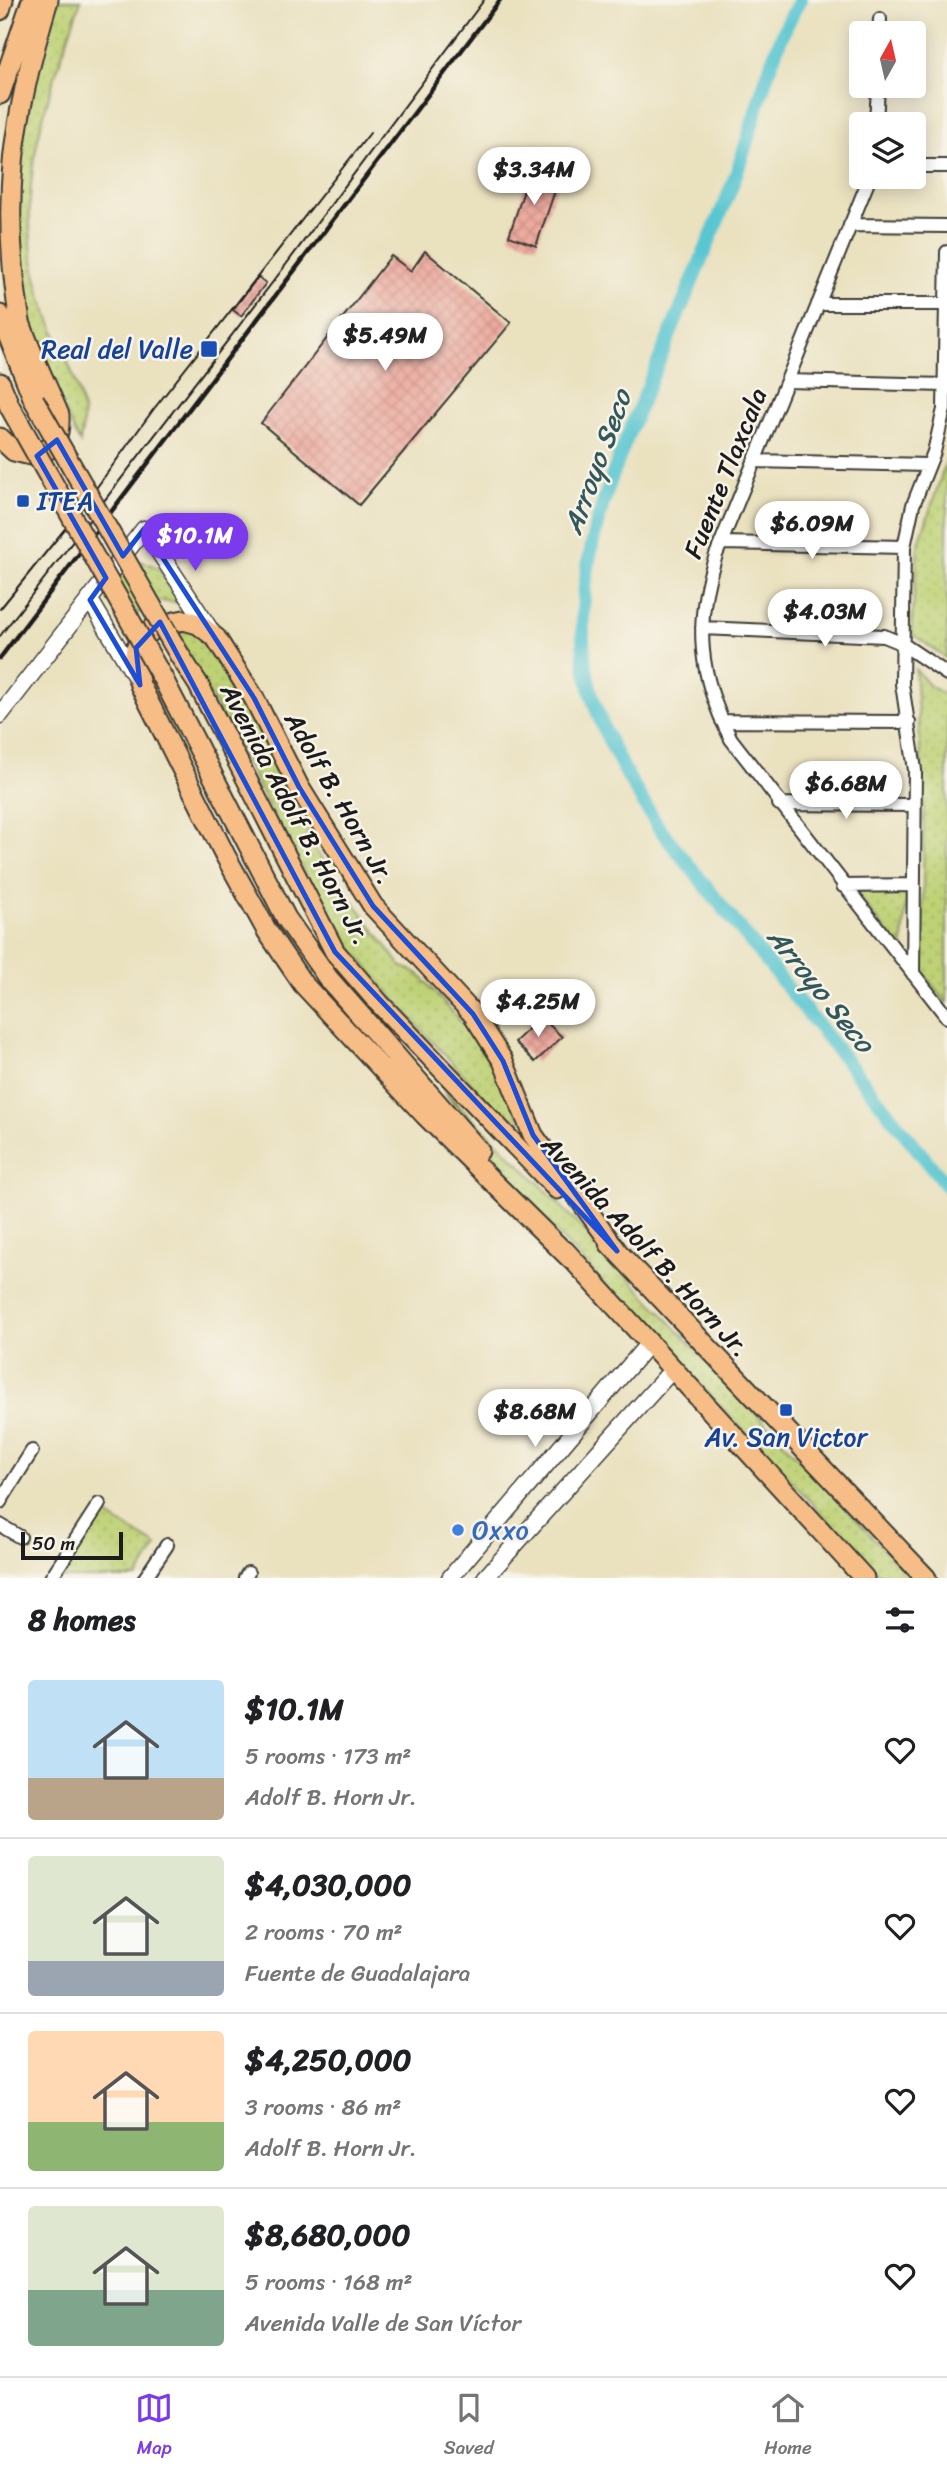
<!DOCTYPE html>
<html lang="en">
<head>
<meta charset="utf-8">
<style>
	body { margin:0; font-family:Sriracha,sans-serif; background:#f6f6f6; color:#202124; height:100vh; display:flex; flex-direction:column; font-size:26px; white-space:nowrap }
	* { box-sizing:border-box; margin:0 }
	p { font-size:23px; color:#757577 }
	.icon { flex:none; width:38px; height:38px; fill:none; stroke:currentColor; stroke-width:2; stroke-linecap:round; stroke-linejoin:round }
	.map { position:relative; height:1578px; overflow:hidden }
	.panel { display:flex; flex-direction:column; background:#fff; flex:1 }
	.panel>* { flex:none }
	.needle { width:46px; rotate:8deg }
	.fabs { position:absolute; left:849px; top:21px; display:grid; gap:14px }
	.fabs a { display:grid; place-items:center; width:77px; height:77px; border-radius:7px; background:#fff; box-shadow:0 4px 18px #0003; font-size:35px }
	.scale { position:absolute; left:21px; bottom:18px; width:102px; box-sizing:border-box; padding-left:7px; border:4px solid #1c1c1c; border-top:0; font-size:19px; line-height:24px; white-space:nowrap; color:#1c1c1c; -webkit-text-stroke:5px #f7f3e8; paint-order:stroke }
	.price { position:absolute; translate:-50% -60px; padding:0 16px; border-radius:24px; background:#fff; color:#222; font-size:23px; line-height:46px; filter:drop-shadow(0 2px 4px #0008) }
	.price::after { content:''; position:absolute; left:50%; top:42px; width:21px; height:16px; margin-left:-10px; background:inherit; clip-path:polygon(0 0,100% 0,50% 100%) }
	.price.current { background:#7c3aed; color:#fff }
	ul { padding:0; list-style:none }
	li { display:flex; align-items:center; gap:21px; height:175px; padding:0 28px }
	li+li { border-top:2px solid #e0e0e0 }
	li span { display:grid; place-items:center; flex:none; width:196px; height:140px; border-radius:7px; color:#555 }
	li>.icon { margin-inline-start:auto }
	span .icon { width:84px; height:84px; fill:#fffc; stroke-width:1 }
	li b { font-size:30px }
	h2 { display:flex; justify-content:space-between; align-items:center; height:84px; padding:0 28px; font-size:30px }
	.tabs { display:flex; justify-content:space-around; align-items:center; height:98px; border-top:2px solid #e0e0e0; background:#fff; font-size:19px; color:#757577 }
	.tabs a { display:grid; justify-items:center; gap:4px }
	.tabs .current { color:#7c3aed }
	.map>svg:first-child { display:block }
	.grass { fill:url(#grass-dots); stroke:#6d7648; stroke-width:2 }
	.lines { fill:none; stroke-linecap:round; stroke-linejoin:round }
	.canal { stroke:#5ac6d1; stroke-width:14 }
	.building { fill:url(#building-cross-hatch) }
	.minor-casing { stroke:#3b3a34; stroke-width:16 }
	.tertiary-casing { stroke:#3b3a34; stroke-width:19 }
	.primary-casing { stroke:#3b3a34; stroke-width:23 }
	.minor { stroke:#fff; stroke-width:12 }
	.tertiary { stroke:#fff; stroke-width:16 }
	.primary { stroke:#f6be86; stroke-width:19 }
	.tram { stroke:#1c1c1c; stroke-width:2 }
	.rail { stroke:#1c1c1c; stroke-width:4.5 }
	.primary-bridge-casing { stroke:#3b3a34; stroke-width:23; stroke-linecap:butt }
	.primary-bridge { stroke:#f6be86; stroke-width:19 }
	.marked { fill:none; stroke:#1d4ed8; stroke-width:5; stroke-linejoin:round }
	.transit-dot { fill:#1a4fb4; stroke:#f7f3e8; stroke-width:2.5 }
	.shop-dot { fill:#3f7fe0; stroke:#f7f3e8; stroke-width:2.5 }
	.labels { text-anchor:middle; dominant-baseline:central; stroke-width:5; stroke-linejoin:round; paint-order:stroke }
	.transit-label { font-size:26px; fill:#164399; stroke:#f7f3e8; text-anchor:end }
	.street-label { font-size:26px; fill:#1c1c1c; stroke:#f7f3e8 }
	.shop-label { font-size:26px; fill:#366cbe; stroke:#f7f3e8; text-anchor:start }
	.water-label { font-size:28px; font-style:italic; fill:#32585b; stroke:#f7f3e8 }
</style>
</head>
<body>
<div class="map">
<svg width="947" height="1578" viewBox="0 0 947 1578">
	<defs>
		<pattern id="grass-dots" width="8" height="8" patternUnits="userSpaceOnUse" patternTransform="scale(1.75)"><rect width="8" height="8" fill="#bed175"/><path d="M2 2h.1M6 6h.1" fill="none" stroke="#a3b365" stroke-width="1.8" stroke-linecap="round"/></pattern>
		<pattern id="building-cross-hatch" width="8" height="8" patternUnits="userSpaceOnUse" patternTransform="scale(1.75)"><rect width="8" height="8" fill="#edaa9f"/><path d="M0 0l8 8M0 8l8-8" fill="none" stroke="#cb9288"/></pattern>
	</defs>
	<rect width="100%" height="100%" fill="#f7f3e8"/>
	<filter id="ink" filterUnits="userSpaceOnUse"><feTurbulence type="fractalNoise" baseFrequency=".0143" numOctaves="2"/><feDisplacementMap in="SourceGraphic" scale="14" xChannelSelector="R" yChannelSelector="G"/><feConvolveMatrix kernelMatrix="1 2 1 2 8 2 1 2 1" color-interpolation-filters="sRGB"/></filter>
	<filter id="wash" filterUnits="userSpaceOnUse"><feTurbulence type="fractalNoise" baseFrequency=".00686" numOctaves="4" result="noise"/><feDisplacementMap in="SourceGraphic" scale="28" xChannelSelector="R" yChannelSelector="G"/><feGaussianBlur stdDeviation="1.57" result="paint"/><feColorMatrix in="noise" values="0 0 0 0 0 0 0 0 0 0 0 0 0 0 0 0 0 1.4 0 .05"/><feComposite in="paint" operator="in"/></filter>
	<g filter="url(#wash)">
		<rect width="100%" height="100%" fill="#eae1bf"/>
		<path class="grass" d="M53 0H81C48 96 13 183 38 285 48 326 77 372 83 411 85 421 81 433 80 443L52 386 15 286 19 114Z
			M947 459V659L911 633 918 546Z
			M135 561C163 563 167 579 179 602L156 601 137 614 114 584 122 570Z
			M187 629C226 643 284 775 306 816L308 840 401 966 419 974 496 1062 524 1129 519 1133C448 1058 375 987 319 901L175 630Z
			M915 669 930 686 947 696V1004L922 971 924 803Z
			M853 889 907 890 902 952Z
			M443 1090 543 1187 911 1578H883L543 1219Z
			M100 1511 157 1546 137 1578H59Z"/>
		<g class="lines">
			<path class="canal" d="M800 0C764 60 754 134 727 198 702 257 678 316 653 375 615 465 575 554 584 654 590 718 626 775 659 828L947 1186"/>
		</g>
		<g id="blocks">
			<path class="building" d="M531 169 559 179 536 246 509 236Z
				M425 251 511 323 359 505 261 423 391 256 411 271Z
				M258 277 266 283 241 316 233 310Z
				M541 1017 562 1037 535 1062 515 1042Z"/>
		</g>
	</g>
	<g filter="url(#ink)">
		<use href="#blocks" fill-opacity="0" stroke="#3b3a34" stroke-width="2"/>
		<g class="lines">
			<defs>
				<path id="minor" d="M879 33 880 19
					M876 124 878 86
					M914 166H947
					M870 177 716 555C693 623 699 677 731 739L947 1017
					M850 225 947 226
					M818 304H946
					M787 381 945 385
					M754 461 928 465
					M721 543 904 547
					M702 628 884 636 901 643 947 674
					M722 721 909 722
					M779 804 914 805
					M843 886 913 885
					M913 974 915 770 902 684 904 547 913 505 934 452 944 409 947 252
					M0 1502 32 1451
					M0 1525 20 1537
					M51 1578 99 1504
					M145 1578 167 1545
					M245 1578 248 1573"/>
				<path id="tertiary" d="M90 600 135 676
					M0 715 144 529 211 631
					M450 1578 649 1343
					M485 1578 673 1369"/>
				<path id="primary" d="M0 10 3 0
					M0 94 32 0
					M0 315 34 400
					M0 383 10 407
					M0 438 14 451 35 456C56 449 60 435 59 415 46 384 31 354 20 322 0 199 13 117 48 0
					M180 656 198 684 335 952 379 1003 557 1189
					M163 679 286 918 328 978 479 1151
					M609 1243 926 1578
					M565 1251 864 1578
					M572 1260 425 1115 303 984 267 931 225 855 140 685 134 662 136 648 155 626 184 620 198 624 216 638 254 698 299 787 373 906 473 1014 503 1061 533 1135 617 1251"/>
			</defs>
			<use href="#minor" class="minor-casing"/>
			<use href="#tertiary" class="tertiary-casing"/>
			<use href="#primary" class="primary-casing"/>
			<use href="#minor" class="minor"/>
			<use href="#tertiary" class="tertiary"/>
			<use href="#primary" class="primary"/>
			<path class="tram" d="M0 609 81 509 153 410 370 133
				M0 636 282 270 484 0"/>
			<path class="rail" d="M0 658 500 0"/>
			<defs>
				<path id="primary-bridge" d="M34 400 180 656
					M10 407 163 679"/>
			</defs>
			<use href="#primary-bridge" class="primary-bridge-casing"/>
			<use href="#primary-bridge" class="primary-bridge"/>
		</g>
	</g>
	<path class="marked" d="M57 440 123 556 144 529 254 698 299 787 373 906 473 1014 503 1061 533 1135 617 1251 335 952 160 622 136 648 140 685 90 600 106 578 37 456Z"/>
	<g class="transit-dot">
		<rect x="200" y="340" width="18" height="18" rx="3.5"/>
		<rect x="16" y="494" width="14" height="14" rx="3.5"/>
		<rect x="779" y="1403" width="14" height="14" rx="3.5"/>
	</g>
	<circle class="shop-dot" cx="458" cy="1530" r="7"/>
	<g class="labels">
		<g class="transit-label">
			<text x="193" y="349">Real del Valle</text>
			<text x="37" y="501" text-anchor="start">ITEA</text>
			<text x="786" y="1437" text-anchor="middle">Av. San Victor</text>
		</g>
		<g class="street-label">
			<text transform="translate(725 473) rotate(-68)">Fuente Tlaxcala</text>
			<text transform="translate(340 798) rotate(60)">Adolf B. Horn Jr.</text>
			<text transform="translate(296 814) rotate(62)">Avenida Adolf B. Horn Jr.</text>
			<text transform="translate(646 1246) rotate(47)">Avenida Adolf B. Horn Jr.</text>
		</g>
		<g class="shop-label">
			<text x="472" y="1530">Oxxo</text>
		</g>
		<g class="water-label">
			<text transform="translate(597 462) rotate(-70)">Arroyo Seco</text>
			<text transform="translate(821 990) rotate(51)">Arroyo Seco</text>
		</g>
	</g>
</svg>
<div class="fabs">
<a><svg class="needle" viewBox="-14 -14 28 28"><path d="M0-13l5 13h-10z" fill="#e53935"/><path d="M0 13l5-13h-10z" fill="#757577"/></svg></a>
<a><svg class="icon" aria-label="layers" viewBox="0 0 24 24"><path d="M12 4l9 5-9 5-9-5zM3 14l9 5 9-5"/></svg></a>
</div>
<div class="scale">50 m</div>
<b class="price" style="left:534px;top:207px">$3.34M</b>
<b class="price" style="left:385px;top:373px">$5.49M</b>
<b class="price" style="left:812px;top:561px">$6.09M</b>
<b class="price current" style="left:195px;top:573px">$10.1M</b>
<b class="price" style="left:825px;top:649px">$4.03M</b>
<b class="price" style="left:846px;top:821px">$6.68M</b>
<b class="price" style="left:538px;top:1039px">$4.25M</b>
<b class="price" style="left:535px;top:1449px">$8.68M</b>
</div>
<section class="panel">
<h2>8 homes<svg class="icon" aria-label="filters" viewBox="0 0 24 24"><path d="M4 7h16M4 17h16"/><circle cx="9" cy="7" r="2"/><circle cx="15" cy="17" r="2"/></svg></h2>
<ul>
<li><span style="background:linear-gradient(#bfe0f5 70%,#b9a48a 0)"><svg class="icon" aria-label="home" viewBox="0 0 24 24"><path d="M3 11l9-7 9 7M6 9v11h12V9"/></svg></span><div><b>$10.1M</b><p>5 rooms · 173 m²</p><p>Adolf B. Horn Jr.</p></div><svg class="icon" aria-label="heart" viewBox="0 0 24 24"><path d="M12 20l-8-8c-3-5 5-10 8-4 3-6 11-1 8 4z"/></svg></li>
<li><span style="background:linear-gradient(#dfe7d0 75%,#9aa5b1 0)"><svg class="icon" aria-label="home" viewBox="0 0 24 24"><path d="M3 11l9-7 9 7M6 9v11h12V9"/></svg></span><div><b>$4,030,000</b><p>2 rooms · 70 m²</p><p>Fuente de Guadalajara</p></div><svg class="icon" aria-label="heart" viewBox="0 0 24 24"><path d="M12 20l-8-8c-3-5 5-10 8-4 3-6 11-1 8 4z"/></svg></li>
<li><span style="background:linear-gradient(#ffd9b3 65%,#8fb573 0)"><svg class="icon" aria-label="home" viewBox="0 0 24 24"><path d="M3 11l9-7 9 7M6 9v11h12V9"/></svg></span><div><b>$4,250,000</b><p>3 rooms · 86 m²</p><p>Adolf B. Horn Jr.</p></div><svg class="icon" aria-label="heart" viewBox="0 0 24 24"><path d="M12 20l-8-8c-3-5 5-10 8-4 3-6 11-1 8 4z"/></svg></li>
<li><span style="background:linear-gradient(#dfe7d0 60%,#7fa58c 0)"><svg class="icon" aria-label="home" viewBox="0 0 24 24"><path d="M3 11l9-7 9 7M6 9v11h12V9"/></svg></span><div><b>$8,680,000</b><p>5 rooms · 168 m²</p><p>Avenida Valle de San Víctor</p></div><svg class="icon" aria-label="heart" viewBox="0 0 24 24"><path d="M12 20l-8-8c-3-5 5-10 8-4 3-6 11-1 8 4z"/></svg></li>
</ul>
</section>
<nav class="tabs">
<a class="current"><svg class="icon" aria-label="map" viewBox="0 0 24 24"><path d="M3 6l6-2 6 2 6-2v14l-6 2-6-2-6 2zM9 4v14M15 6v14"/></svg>Map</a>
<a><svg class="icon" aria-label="saved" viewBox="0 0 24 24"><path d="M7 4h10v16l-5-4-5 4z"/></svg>Saved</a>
<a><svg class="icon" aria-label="home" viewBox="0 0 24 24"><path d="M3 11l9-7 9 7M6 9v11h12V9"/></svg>Home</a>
</nav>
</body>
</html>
